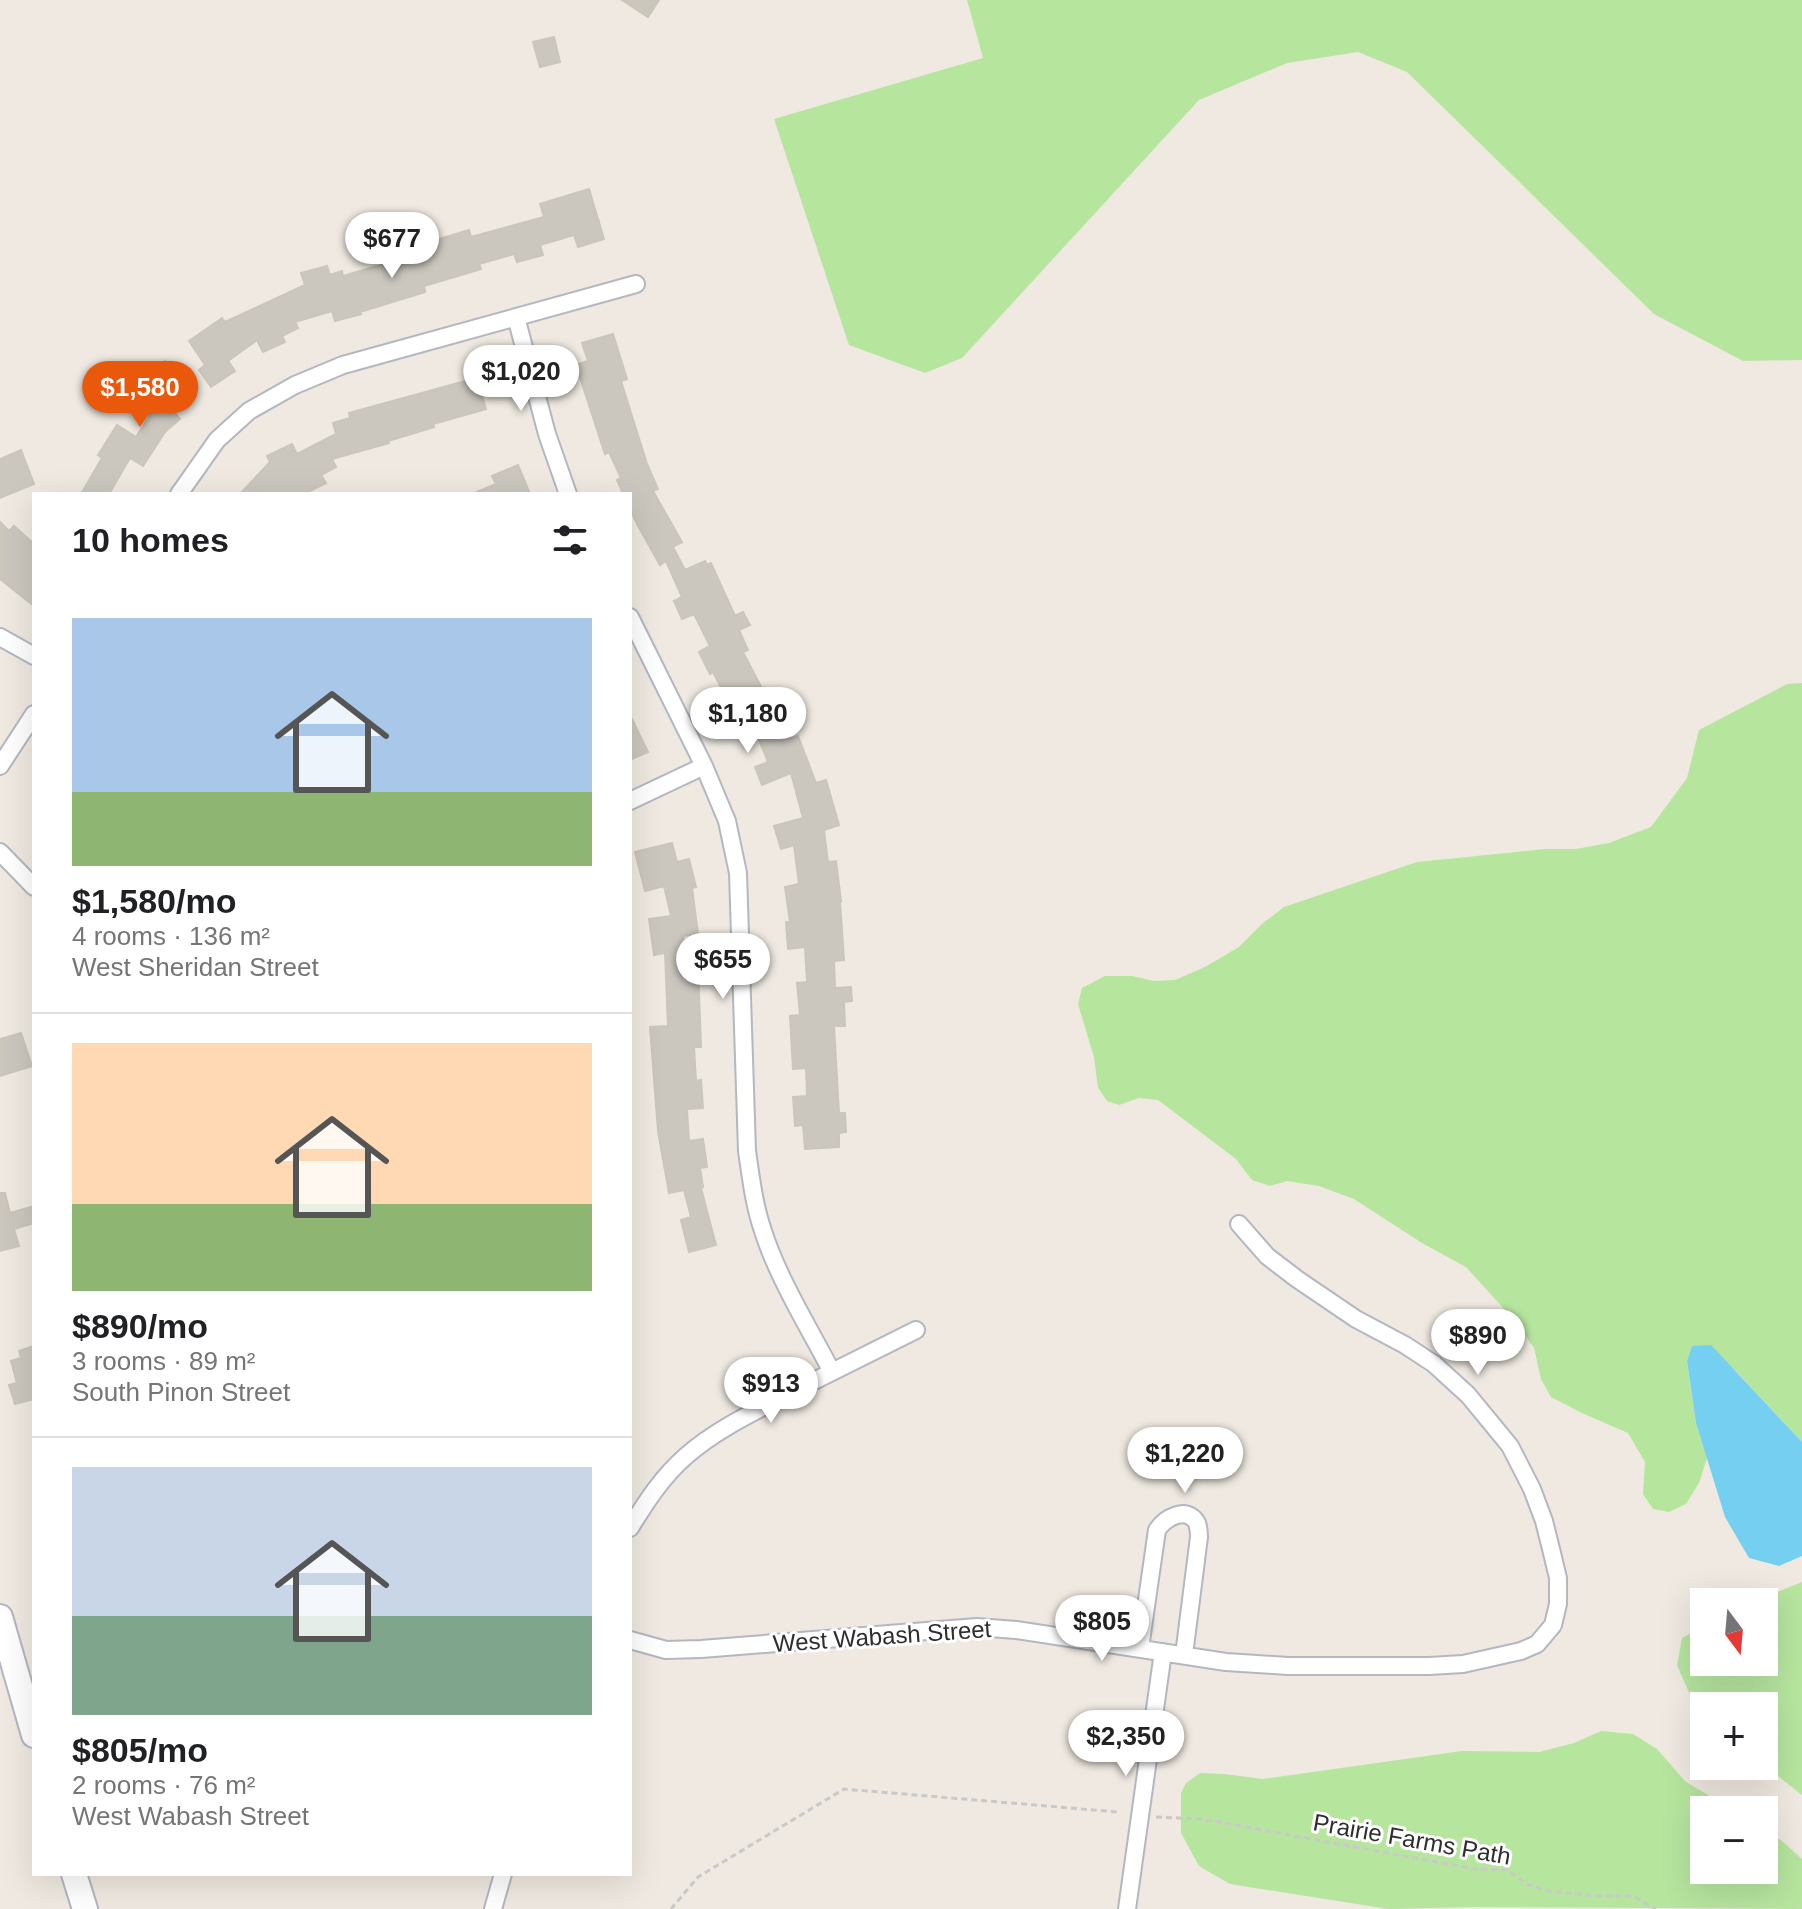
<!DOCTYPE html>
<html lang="en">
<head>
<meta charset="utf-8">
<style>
	body { margin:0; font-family:Helvetica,sans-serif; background:#f6f6f6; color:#202124; height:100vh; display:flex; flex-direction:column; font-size:30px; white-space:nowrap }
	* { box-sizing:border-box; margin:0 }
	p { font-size:26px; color:#757577 }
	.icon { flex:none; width:44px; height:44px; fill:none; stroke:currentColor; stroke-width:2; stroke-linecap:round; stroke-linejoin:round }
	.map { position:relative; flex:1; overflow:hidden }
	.side { position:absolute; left:32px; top:492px; width:600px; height:1384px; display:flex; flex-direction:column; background:#fff; border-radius:0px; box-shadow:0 8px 32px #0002 }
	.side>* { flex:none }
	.needle { width:52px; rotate:164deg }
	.buttons { position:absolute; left:1690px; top:1588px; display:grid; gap:16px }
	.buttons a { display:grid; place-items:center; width:88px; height:88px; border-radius:0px; background:#fff; box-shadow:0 8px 32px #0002; font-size:40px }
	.price { position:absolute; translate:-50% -68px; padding:0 18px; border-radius:28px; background:#fff; color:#222; font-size:26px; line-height:52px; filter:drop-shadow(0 2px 4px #0008) }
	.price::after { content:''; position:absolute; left:50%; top:48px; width:24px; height:18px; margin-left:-12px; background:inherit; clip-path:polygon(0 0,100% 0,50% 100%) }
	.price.on { background:#ea580c; color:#fff }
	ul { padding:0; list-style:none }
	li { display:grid; align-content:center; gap:16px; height:424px; padding:0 40px }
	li+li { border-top:2px solid #e0e0e0 }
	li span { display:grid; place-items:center; height:248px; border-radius:0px; color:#555 }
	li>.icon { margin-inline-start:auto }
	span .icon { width:144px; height:144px; fill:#fffc; stroke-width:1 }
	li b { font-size:34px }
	h2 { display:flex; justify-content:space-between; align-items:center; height:96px; padding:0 40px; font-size:34px }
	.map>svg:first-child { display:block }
	.green { fill:#b6e59e }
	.water { fill:#75cff0 }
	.building { fill:#cbc7bf; stroke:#cbc5ba; stroke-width:2 }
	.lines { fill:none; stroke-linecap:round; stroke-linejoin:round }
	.street-casing { stroke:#b4b7c1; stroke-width:20 }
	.secondary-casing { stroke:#b4b7c1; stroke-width:28 }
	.path { stroke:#c9c9c9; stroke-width:3; stroke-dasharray:6 4; stroke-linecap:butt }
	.street { stroke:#fff; stroke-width:16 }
	.secondary { stroke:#fff; stroke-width:24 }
	.labels { text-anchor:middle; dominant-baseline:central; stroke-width:6; stroke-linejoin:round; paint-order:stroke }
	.street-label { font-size:24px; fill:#2e2e2e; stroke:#fff }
</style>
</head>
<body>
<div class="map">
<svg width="1802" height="1909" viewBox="0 0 1802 1909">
	<rect width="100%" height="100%" fill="#efe9e1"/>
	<path class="green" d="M967 0H1802V360L1743 361 1654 314 1407 72 1358 52 1287 63 1199 100 962 358 925 373 849 345 774 119 983 58Z
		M1802 683V1442L1736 1371 1692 1346 1687 1362 1696 1423 1707 1458 1699 1483 1686 1504 1669 1512 1653 1509 1643 1494 1645 1462 1628 1433 1582 1413 1551 1397 1541 1379 1534 1348 1515 1321 1466 1267 1422 1243 1354 1199 1319 1186 1287 1181 1270 1186 1252 1180 1236 1159 1158 1100 1139 1098 1119 1105 1107 1101 1098 1088 1094 1057 1078 1004 1082 988 1105 976H1132L1154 981 1175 980 1205 967 1239 947 1263 923 1284 907 1417 862 1545 849H1576L1609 843 1651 827 1687 778 1699 730 1787 684Z
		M1802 1582V1795L1764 1765V1706H1704V1709L1691 1697 1677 1665 1682 1638 1704 1626V1662H1764V1602H1753Z
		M1601 1731 1633 1734 1657 1749 1685 1781 1732 1810H1704V1870H1764V1830L1782 1841 1802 1859V1909L1475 1907 1388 1909 1230 1884 1199 1866 1181 1833V1793L1186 1783 1200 1773 1224 1774 1263 1779 1462 1751 1539 1752 1574 1743Z"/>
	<path class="water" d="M1711 1345 1802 1442V1556L1779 1566 1749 1558 1725 1517 1696 1423 1687 1361 1692 1346Z"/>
	<path class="building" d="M622 0H659L648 17Z
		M554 37 560 62 540 67 533 42Z
		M589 189 604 239 578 247 574 235 540 245 543 255 517 262 514 254 479 264 481 269 424 286 425 292 360 312 361 314 335 321 332 311 295 322 298 328 282 336 285 342 263 352 257 340 228 361 235 371 211 387 199 370 205 365 189 341 222 318 225 322 305 285 301 273 327 266 330 275 342 271 343 276 381 265 378 257 394 252 397 261 425 252 419 231 432 227 436 240 469 230 471 237 544 217 540 204Z
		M613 334 627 379 621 381 647 464 658 489 653 491 682 542 673 547 685 570 705 561 707 565 711 563 735 616 743 612 750 625 739 630 748 650 743 652 781 725 784 724 790 739 798 736 816 783 826 780 839 825 824 830 828 862 836 861 841 901H840L844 960 834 961 835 988 851 987 852 1001 844 1002 845 1026H834L839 1113H845L846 1132 839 1133V1147L805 1149 803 1125 795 1126 793 1097 807 1096 806 1068 793 1069 790 1016 800 1015 797 983 807 982 805 947 788 949 786 922H790L785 887 799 884 794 845 781 849 774 826 803 818 791 773 762 785 755 767 768 762 753 725 739 732 727 710 732 708 713 672 710 674 699 652 710 646 694 614 682 619 674 601 682 597 666 561 660 565 637 524 630 509V494H623L617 480 621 478 609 452 605 454 576 365 588 361 582 343Z
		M165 361 190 390 170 407 180 419 165 432 143 466 130 458 109 494H81L102 458 98 455 117 425 136 437 150 415 130 392Z
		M491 374 496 392 482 396 486 409 433 424 434 427 388 441 389 443 332 459 336 467 321 475 326 483 304 494H240L270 462 267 456 292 444 297 454 336 434 333 423 350 418 349 413Z
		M21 450 34 484 0 498V459Z
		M518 465 530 494H472L496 484 492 476Z
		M0 522 9 531 14 526 34 544V606L0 579Z
		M630 715 648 752 630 760Z
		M672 843 677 862 689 859 696 887 692 888 698 934 683 936 687 967 698 966 701 1047H694L696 1081 701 1080 703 1108 687 1109 689 1141 703 1139 707 1167 700 1168 703 1187 701 1188 716 1245 689 1252 681 1220 691 1217 684 1190 669 1193 658 1131 650 1027 668 1026 665 953 654 955 649 919 671 916 664 886 645 891 635 852Z
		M21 1033 32 1066 0 1076V1039Z
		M0 1193H5L10 1213 34 1206V1223L14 1229 19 1246 0 1251Z
		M34 1346V1399L15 1404 9 1385 17 1383 11 1361 21 1358 19 1351Z"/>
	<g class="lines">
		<defs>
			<path id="street" d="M516 317 547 434 568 494
				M179 494 217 440 249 411 295 385 343 365 636 284
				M630 617 704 766 727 821 738 873 747 1151C751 1178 754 1205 763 1231 778 1278 809 1328 832 1372
				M0 637 34 656
				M0 766 34 714
				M630 801 704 766
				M0 852 34 887
				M630 1528C646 1502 662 1477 686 1456 717 1429 754 1412 790 1393 832 1372 874 1351 916 1330
				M630 1640 666 1650 701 1649 977 1627 1016 1630 1226 1662 1288 1666H1429L1463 1664 1521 1651 1537 1644 1553 1625 1558 1604V1578L1552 1553 1544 1521 1532 1489 1510 1446 1468 1395 1434 1364 1405 1345 1356 1319 1297 1279 1267 1256 1239 1224
				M1140 1648 1157 1530C1165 1518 1187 1505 1197 1523 1198 1526 1199 1534 1199 1537L1184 1655
				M493 1909 503 1874
				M1127 1909 1163 1652"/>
			<path id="secondary" d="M0 1617 34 1735
				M74 1874 85 1909"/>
		</defs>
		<use href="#street" class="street-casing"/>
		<use href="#secondary" class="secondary-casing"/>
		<path class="path" d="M1156 1817 1202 1819 1475 1869 1508 1870 1528 1885 1550 1891 1596 1896H1633L1656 1909
			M671 1909 698 1877 844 1789 1118 1812"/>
		<use href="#street" class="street"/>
		<use href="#secondary" class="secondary"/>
	</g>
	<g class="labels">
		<g class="street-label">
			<text transform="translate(882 1636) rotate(-4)">West Wabash Street</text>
			<text transform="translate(1412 1839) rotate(10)">Prairie Farms Path</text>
		</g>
	</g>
</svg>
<div class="buttons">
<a><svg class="needle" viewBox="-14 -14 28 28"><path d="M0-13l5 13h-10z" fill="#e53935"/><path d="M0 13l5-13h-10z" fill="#757577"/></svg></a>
<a>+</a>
<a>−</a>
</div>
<b class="price" style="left:392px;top:280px">$677</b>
<b class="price" style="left:521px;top:413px">$1,020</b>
<b class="price on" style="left:140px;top:429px">$1,580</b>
<b class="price" style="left:748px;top:755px">$1,180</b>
<b class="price" style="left:723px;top:1001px">$655</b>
<b class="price" style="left:1478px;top:1377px">$890</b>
<b class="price" style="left:771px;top:1425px">$913</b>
<b class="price" style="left:1185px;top:1495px">$1,220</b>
<b class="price" style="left:1102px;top:1663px">$805</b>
<b class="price" style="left:1126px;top:1778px">$2,350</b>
<section class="side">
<h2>10 homes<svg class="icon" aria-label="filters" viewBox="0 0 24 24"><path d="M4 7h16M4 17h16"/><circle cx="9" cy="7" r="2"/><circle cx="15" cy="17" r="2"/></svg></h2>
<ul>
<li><span style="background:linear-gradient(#a9c7e8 70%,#8fb573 0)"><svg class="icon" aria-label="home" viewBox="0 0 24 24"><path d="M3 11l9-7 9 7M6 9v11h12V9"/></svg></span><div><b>$1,580/mo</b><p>4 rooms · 136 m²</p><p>West Sheridan Street</p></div></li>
<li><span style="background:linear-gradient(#ffd9b3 65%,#8fb573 0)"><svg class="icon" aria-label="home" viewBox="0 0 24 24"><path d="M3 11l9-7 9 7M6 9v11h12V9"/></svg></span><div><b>$890/mo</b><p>3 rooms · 89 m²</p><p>South Pinon Street</p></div></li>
<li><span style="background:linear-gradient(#c9d6e8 60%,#7fa58c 0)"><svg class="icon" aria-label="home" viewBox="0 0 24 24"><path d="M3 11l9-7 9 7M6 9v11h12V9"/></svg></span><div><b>$805/mo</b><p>2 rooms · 76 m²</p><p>West Wabash Street</p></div></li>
</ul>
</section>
</div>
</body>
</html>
